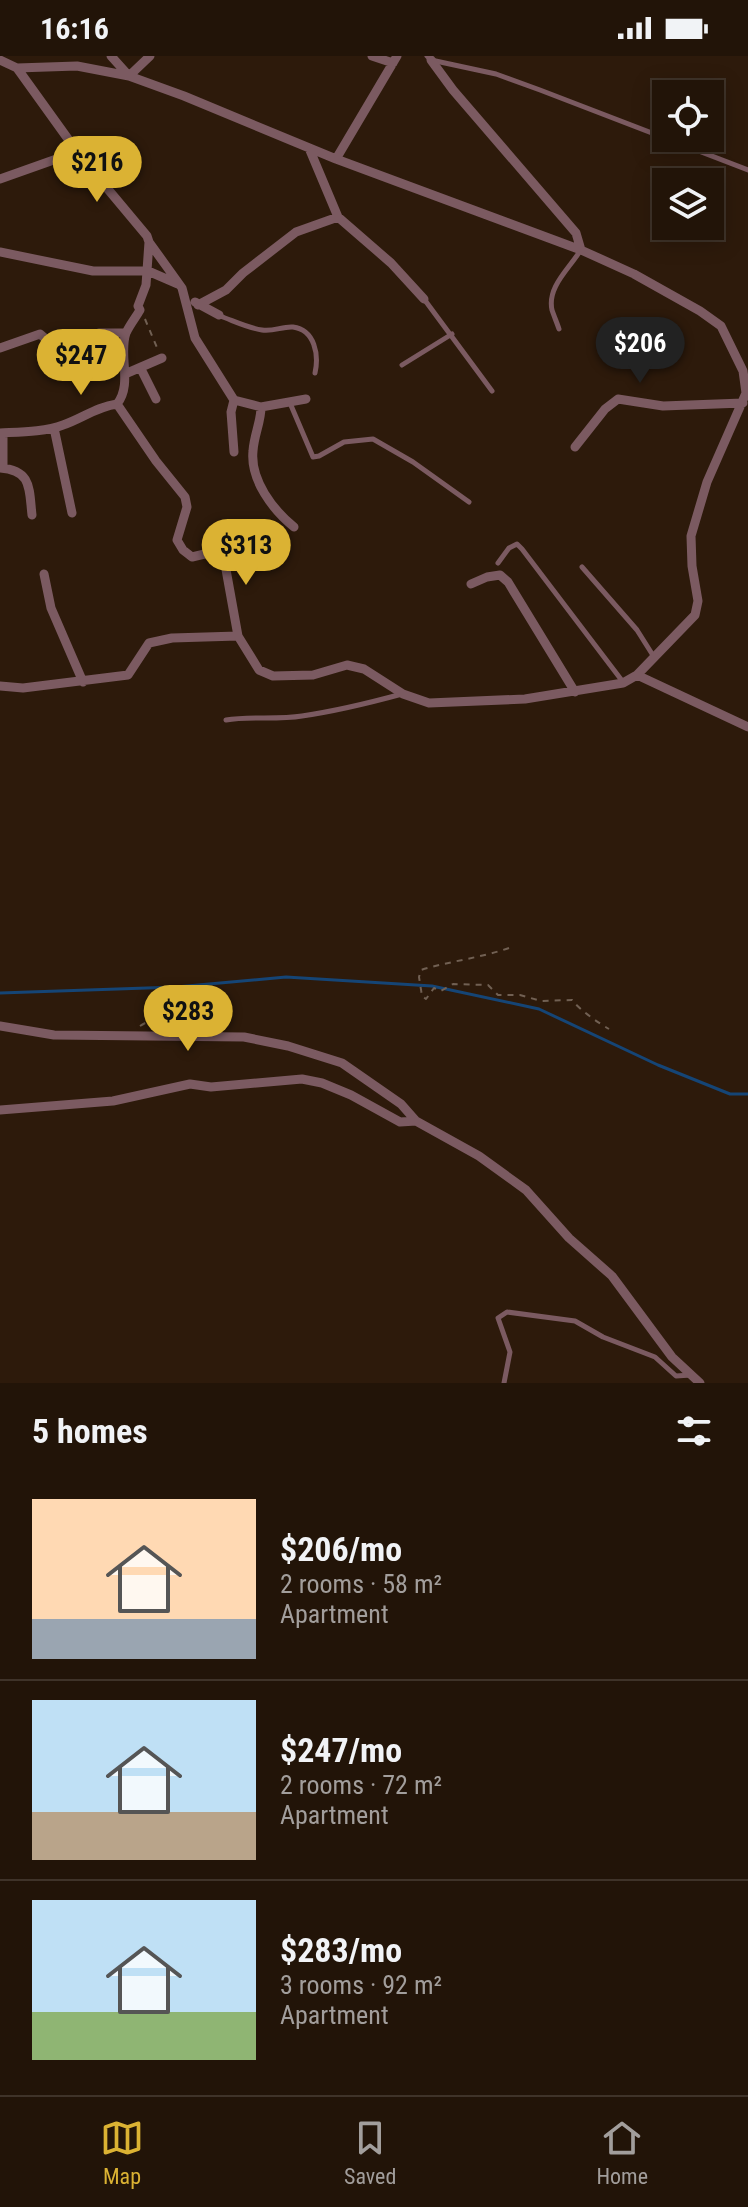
<!DOCTYPE html>
<html lang="en">
<head>
<meta charset="utf-8">
<style>
	body { margin:0; font-family:"Roboto Condensed",sans-serif; background:#2a1d12; color:#f1f3f6; height:100vh; display:flex; flex-direction:column; font-size:30px; white-space:nowrap }
	* { box-sizing:border-box; margin:0 }
	p { font-size:26px; color:#a29e9c }
	.icon { flex:none; width:44px; height:44px; fill:none; stroke:currentColor; stroke-width:2; stroke-linecap:round; stroke-linejoin:round }
	.map { position:relative; height:1327px; overflow:hidden }
	.sheet { display:flex; flex-direction:column; background:#221408; flex:1 }
	.sheet>* { flex:none }
	.controls { position:absolute; left:652px; top:24px; display:grid; gap:16px }
	.controls a { display:grid; place-items:center; width:72px; height:72px; border-radius:0px; background:#221408; box-shadow:0 4px 20px #0003,0 0 0 2px #3f3329; font-size:40px }
	.price { position:absolute; translate:-50% -68px; padding:0 18px; border-radius:28px; background:#dbb233; color:#111; font-size:26px; line-height:52px; filter:drop-shadow(0 2px 4px #0008) }
	.price::after { content:''; position:absolute; left:50%; top:48px; width:24px; height:18px; margin-left:-12px; background:inherit; clip-path:polygon(0 0,100% 0,50% 100%) }
	.price.on { background:#222; color:#fff }
	ul { padding:0; list-style:none }
	li { display:flex; align-items:center; gap:24px; height:200px; padding:0 32px }
	li+li { border-top:2px solid #3f3329 }
	li span { display:grid; place-items:center; flex:none; width:224px; height:160px; border-radius:0px; color:#555 }
	li>.icon { margin-inline-start:auto }
	span .icon { width:96px; height:96px; fill:#fffc; stroke-width:1 }
	li b { font-size:34px }
	h2 { display:flex; justify-content:space-between; align-items:center; height:96px; padding:0 32px; font-size:34px }
	.status { display:flex; justify-content:space-between; align-items:center; height:56px; padding:0 40px; background:#221408; direction:ltr }
	.status svg { height:22px; fill:currentColor }
	.menu { display:flex; justify-content:space-around; align-items:center; height:112px; border-top:2px solid #3f3329; background:#221408; font-size:22px; color:#a29e9c }
	.menu a { display:grid; justify-items:center; gap:4px }
	.menu .on { color:#dbb233 }
	.map>svg:first-child { display:block }
	.lines { fill:none; stroke-linecap:round; stroke-linejoin:round }
	.stream { stroke:#154576; stroke-width:3 }
	.path { stroke:#716053; stroke-width:2; stroke-dasharray:6 6; stroke-linecap:butt }
	.service { stroke:#7b5a61; stroke-width:5 }
	.minor { stroke:#7b5a61; stroke-width:9 }
</style>
</head>
<body>
<div class="status"><b>16:16</b><svg viewBox="0 0 49 12"><path d="M0 12V9h3v3zM5 12V6h3v6zM10 12V3h3v9zM15 12V0h3v12zM26 1h20v11H26zM47 4h2v5h-2z"/></svg></div>
<div class="map">
<svg width="748" height="1327" viewBox="0 0 748 1327">
	<rect width="100%" height="100%" fill="#2d1a0b"/>
	<g class="lines">
		<path class="stream" d="M0 937 176 931 286 921 432 930 539 953 658 1009 730 1038H748"/>
		<path class="path" d="M145 263 158 294
			M509 892C480 902 450 905 421 914L419 921 422 940 426 943 434 932 441 935 453 928 488 929 498 939H520L541 945 572 944C580 954 597 966 609 973
			M140 970C155 960 176 960 193 954"/>
		<path class="service" d="M427 0 431 4 496 18 540 34 748 114
			M424 243 492 335
			M220 260C234 265 248 272 262 274 273 276 283 270 293 271 315 274 319 299 315 317
			M559 273C557 267 554 260 552 254 547 231 569 213 580 195
			M402 309 452 278
			M290 347 313 401 319 400 344 386 373 383 413 406 469 446
			M498 507 509 492 517 488 522 493 623 626
			M582 511 637 574 654 601
			M226 664C250 660 278 664 302 660 336 655 369 647 402 638
			M504 1327 510 1296 498 1262 507 1256 575 1265 603 1281 655 1301 676 1320 691 1319"/>
		<path class="minor" d="M111 0 129 20
			M372 0 393 7
			M0 4 17 12 77 10 129 20 184 40 336 103 581 194 634 218 700 255 721 270 743 315 746 337 707 426 691 480 692 510 698 545 695 559 637 619 623 627 525 643 429 647 403 638 364 613 347 609 313 619 273 620 259 614 238 580 225 508 213 496 192 501 183 494 177 484 187 451 185 441 156 405 117 348
			M431 4 453 34 576 177 581 194
			M17 12 81 101 147 180 149 186 146 229 138 250 140 254C136 261 129 270 126 277 118 299 133 328 117 348
			M129 20 150 0
			M309 92 338 161 391 207 424 243
			M336 103 397 0
			M0 123 79 95
			M149 186 182 232 195 282 234 344 261 351 306 343
			M0 196 93 215H148L178 228
			M195 246 219 259
			M198 249 226 234 243 217 296 176 338 161
			M0 292 40 278 53 289 60 290 99 277H126
			M141 313 156 343
			M125 318 162 302
			M261 351C261 366 254 379 253 395 250 424 273 454 294 471
			M54 372 72 457
			M0 377C19 376 45 376 63 369 83 362 96 351 117 348
			M575 391 605 353 618 343 663 350 743 347
			M234 396 231 356 234 344
			M0 412C32 414 29 433 32 459
			M3 412V378
			M217 501 270 489
			M44 518 51 552 83 626
			M471 528 487 521 500 519 508 526 575 636
			M637 619 748 671
			M0 630 23 632 128 619 149 587 172 582 238 580
			M0 970 54 979 244 981 288 990 342 1007 401 1048 416 1065 479 1100 526 1134 569 1182 612 1220 672 1301 700 1327
			M0 1054 113 1045 190 1028 211 1031 302 1023 322 1027 351 1039 400 1066 416 1065"/>
	</g>
</svg>
<div class="controls">
<a><svg class="icon" aria-label="locate" viewBox="0 0 24 24"><circle cx="12" cy="12" r="6"/><path d="M12 2v4M12 18v4M2 12h4M18 12h4"/></svg></a>
<a><svg class="icon" aria-label="layers" viewBox="0 0 24 24"><path d="M12 4l9 5-9 5-9-5zM3 14l9 5 9-5"/></svg></a>
</div>
<b class="price" style="left:97px;top:148px">$216</b>
<b class="price on" style="left:640px;top:329px">$206</b>
<b class="price" style="left:81px;top:341px">$247</b>
<b class="price" style="left:246px;top:531px">$313</b>
<b class="price" style="left:188px;top:997px">$283</b>
</div>
<section class="sheet">
<h2>5 homes<svg class="icon" aria-label="filters" viewBox="0 0 24 24"><path d="M4 7h16M4 17h16"/><circle cx="9" cy="7" r="2"/><circle cx="15" cy="17" r="2"/></svg></h2>
<ul>
<li><span style="background:linear-gradient(#ffd9b3 75%,#9aa5b1 0)"><svg class="icon" aria-label="home" viewBox="0 0 24 24"><path d="M3 11l9-7 9 7M6 9v11h12V9"/></svg></span><div><b>$206/mo</b><p>2 rooms · 58 m²</p><p>Apartment</p></div></li>
<li><span style="background:linear-gradient(#bfe0f5 70%,#b9a48a 0)"><svg class="icon" aria-label="home" viewBox="0 0 24 24"><path d="M3 11l9-7 9 7M6 9v11h12V9"/></svg></span><div><b>$247/mo</b><p>2 rooms · 72 m²</p><p>Apartment</p></div></li>
<li><span style="background:linear-gradient(#bfe0f5 70%,#8fb573 0)"><svg class="icon" aria-label="home" viewBox="0 0 24 24"><path d="M3 11l9-7 9 7M6 9v11h12V9"/></svg></span><div><b>$283/mo</b><p>3 rooms · 92 m²</p><p>Apartment</p></div></li>
</ul>
</section>
<nav class="menu">
<a class="on"><svg class="icon" aria-label="map" viewBox="0 0 24 24"><path d="M3 6l6-2 6 2 6-2v14l-6 2-6-2-6 2zM9 4v14M15 6v14"/></svg>Map</a>
<a><svg class="icon" aria-label="saved" viewBox="0 0 24 24"><path d="M7 4h10v16l-5-4-5 4z"/></svg>Saved</a>
<a><svg class="icon" aria-label="home" viewBox="0 0 24 24"><path d="M3 11l9-7 9 7M6 9v11h12V9"/></svg>Home</a>
</nav>
</body>
</html>
